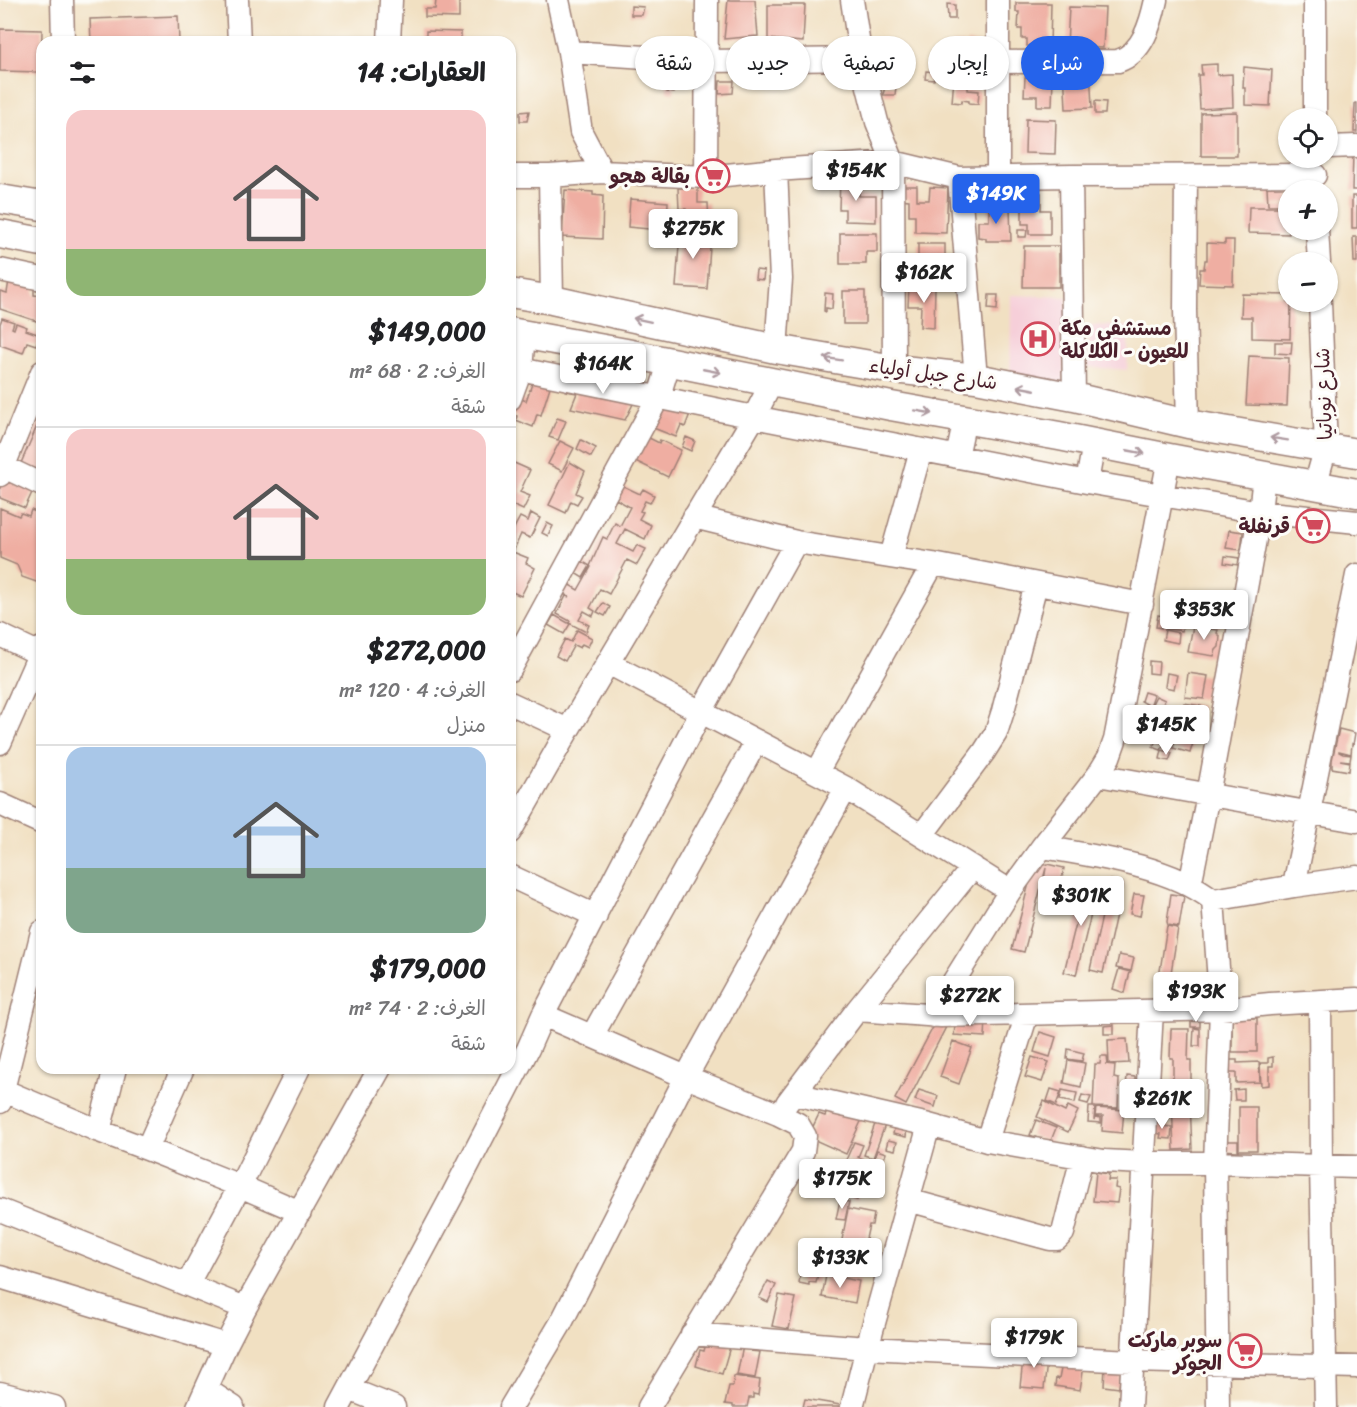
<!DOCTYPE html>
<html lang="ar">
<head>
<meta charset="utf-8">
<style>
	body { margin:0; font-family:Sriracha,"Playpen Sans Arabic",sans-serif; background:#f2f2f2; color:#202124; direction:rtl; height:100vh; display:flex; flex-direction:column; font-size:22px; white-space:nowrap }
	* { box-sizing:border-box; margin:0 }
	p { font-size:20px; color:#757577 }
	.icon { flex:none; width:33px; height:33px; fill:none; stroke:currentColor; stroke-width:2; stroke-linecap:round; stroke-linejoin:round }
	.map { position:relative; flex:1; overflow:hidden; direction:ltr }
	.side { position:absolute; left:36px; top:36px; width:480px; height:1038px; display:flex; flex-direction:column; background:#fff; border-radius:18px; box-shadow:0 2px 4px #0004; direction:rtl }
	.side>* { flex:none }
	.banner { position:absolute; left:534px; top:36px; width:570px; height:54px; direction:rtl; display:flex; gap:12px }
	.fabs { position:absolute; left:1278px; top:108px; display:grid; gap:12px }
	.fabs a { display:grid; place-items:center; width:60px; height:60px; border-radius:50%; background:#fff; box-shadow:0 2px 4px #0004; font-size:30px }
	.price { position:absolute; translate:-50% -51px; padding:0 14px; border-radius:6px; background:#fff; color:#222; font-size:20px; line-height:39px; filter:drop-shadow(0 2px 3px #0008) }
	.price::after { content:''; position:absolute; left:50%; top:36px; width:18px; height:14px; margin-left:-9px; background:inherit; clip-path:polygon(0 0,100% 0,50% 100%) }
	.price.selected { background:#2563eb; color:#fff }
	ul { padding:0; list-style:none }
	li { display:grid; align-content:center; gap:12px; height:318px; padding:0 30px }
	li+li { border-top:2px solid #e0e0e0 }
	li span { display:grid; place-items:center; height:186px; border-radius:18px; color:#555 }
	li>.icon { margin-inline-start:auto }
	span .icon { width:108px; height:108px; fill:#fffc; stroke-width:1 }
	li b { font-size:26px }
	h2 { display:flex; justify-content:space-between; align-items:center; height:72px; padding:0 30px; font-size:26px }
	.chip { padding:0 21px; border-radius:27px; background:#fff; box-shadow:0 2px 4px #0004; font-size:21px; line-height:54px }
	.chip.selected { background:#2563eb; color:#fff }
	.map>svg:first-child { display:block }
	.built { fill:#f6cfd9 }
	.building { fill:#efaea2 }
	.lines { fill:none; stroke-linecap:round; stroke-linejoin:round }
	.minor-casing { stroke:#9e8076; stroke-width:25 }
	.major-casing { stroke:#9e8076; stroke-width:31 }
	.minor { stroke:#fff; stroke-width:22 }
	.major { stroke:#fff; stroke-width:28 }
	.oneway { stroke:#ae9aa0 }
	.labels { text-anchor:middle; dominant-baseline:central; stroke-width:6; stroke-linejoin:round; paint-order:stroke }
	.poi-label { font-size:20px; font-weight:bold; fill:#4a1f2b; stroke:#fdfcf7; text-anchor:end }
	.street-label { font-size:20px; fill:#4a1f2b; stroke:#fdfcf7 }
</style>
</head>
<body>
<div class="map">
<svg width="1357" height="1407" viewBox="0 0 1357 1407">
	<rect width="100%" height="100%" fill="#fdfcf7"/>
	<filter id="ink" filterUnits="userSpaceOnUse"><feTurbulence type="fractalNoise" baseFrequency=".0167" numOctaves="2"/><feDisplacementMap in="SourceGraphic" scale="12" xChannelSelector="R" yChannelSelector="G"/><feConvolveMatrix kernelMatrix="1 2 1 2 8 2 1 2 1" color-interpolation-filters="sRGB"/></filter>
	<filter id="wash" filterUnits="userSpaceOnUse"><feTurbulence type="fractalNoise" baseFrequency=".008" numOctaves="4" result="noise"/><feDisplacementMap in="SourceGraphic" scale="24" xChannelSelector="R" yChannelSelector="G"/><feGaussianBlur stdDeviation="1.35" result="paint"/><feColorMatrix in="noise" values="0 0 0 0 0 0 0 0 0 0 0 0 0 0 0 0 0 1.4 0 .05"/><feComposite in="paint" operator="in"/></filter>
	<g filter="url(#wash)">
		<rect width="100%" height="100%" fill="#f1e0c2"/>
		<path class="built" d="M1011 295 1067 297 1063 391 1010 380Z
			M1089 325 1129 326 1127 370 1088 367Z"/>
		<g id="blocks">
			<path class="building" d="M436 0H459V18L425 17V9H435Z
				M728 0H755L758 36 724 39Z
				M1016 3H1051L1050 47 1027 46V39H1022V29H1018L1019 12H1016Z
				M947 4 955 5V19H948Z
				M768 5H805L803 42 768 39Z
				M631 6 644 7 642 15H631Z
				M1069 7 1105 8 1103 48 1067 46Z
				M178 16 179 42H91L90 19Z
				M0 29 42 30 41 72 0 71Z
				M426 31 461 32V42H426Z
				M967 42 981 44 979 51 966 49Z
				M952 43H963L962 53H979V66L961 64 962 53 952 54Z
				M1217 64V75L1232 74 1233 107 1200 109 1198 75H1202L1201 65Z
				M955 67 970 70V67L977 68 976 76 987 77 986 85 968 84V90L979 91 978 104 969 103V101L962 100V103L952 102Z
				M1090 67 1092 108 1066 109 1064 68Z
				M1244 67 1272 70 1270 106 1245 105V88H1243Z
				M926 71 935 72 934 80 925 79Z
				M666 75 675 76 674 93 667 92Z
				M1025 77 1053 78 1052 106H1037V96H1024Z
				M720 81H734L733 93 719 94Z
				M885 86H896L895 95H883Z
				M1095 101 1106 102 1105 114H1095Z
				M1355 103H1357V132H1354Z
				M529 111 527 121H520V112Z
				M1237 112V156H1201V113Z
				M1026 119 1056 120 1055 154 1025 153Z
				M1353 153H1357V190H1352Z
				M840 179H860L859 196H876V222L845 221V209H839Z
				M901 186H917V200H929L930 187 948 188 946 233 915 232V215H909V200L900 199Z
				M1290 186 1288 205H1268L1267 187Z
				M678 188H698V203H708L709 224 712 223V230L687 231 686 209H679Z
				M565 190 593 192V195L603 196 602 239 562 237Z
				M1022 193H1041V210H1050V234H1029V224H1022Z
				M1352 196H1357V228H1352Z
				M630 199 668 202 667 221H670V231L628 227Z
				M989 207H1010L1011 241H986V238L978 237V221H989Z
				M1249 207H1288L1289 234 1248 233Z
				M1018 230H1027L1026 237H1018Z
				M680 231 711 234 707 289 676 287Z
				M840 233H877V252H866V264H840Z
				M1353 237H1357V262H1354Z
				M1225 240H1234L1233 285 1199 284 1200 269H1204L1205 260H1207V243L1225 244Z
				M918 244H945V261H937V279H918Z
				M1024 246H1059V287H1023Z
				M902 261 916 263 913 285 899 283Z
				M756 270 764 271 763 280 755 279Z
				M10 274 40 290 34 289V295L42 296V323L0 309V291L7 293Z
				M909 286 935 287 934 328 920 327 921 306H908Z
				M843 291H865V324H843Z
				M825 293 833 294 832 309 826 308V312L824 311Z
				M1242 294 1288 295V302H1291L1290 339 1252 338V317H1241Z
				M989 295H998L997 310 988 309Z
				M2 318 14 322 12 328 14 329 16 323 27 327 26 330 40 335 36 345 27 342 23 353 0 345V324Z
				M1275 342H1292L1291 354 1275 353Z
				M1249 356 1289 358 1287 406 1246 405Z
				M586 370 639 383 633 404 625 420 571 408 577 393 565 391 568 378 582 380Z
				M533 381 550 387 541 415 537 414 533 427 516 420 517 416 510 414 517 397 526 401Z
				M660 399 691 411 685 427 681 425 676 437 646 425Z
				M42 409V472L21 463 40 419 38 418Z
				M557 418 566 421 558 440 549 437Z
				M641 434 659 443 660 440 681 450 668 477 629 458Z
				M686 437 695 441 691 451 682 447Z
				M581 440 596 448 591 457 577 449Z
				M560 441 574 448 562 471 548 464Z
				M512 462 530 470 520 492 530 496 523 510 510 504V467Z
				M570 462 585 471 576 493 582 496 577 504 571 501 566 513 549 505Z
				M39 477 25 508 0 498V479Z
				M627 478 623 486 640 494 643 489 654 495 650 503 645 501 640 511 643 512 639 519 651 525 645 539 625 529 617 544 633 552 637 545 646 549 637 565 627 560 609 594 600 589 590 608 595 611 593 616 584 611 579 620 589 625 586 632 569 623 570 621 557 614 566 596 569 597 555 589 561 580 578 590 591 567 590 566 603 537 607 539 615 523 620 526 630 507 616 499 612 507 602 502Z
				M42 497V584L22 577 17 565 0 558V508L19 516 21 513 29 516 31 510 36 512Z
				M531 513 540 518 530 538 521 534 513 552 528 558 526 563 535 568 521 596 510 591V536L520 517 528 521Z
				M547 523 553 526 548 536 542 533Z
				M1229 530 1243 532 1241 550 1226 548Z
				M573 556 590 566 583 578 567 568Z
				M1225 556 1239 558 1238 565 1224 563Z
				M1199 595 1208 596 1203 625 1194 623Z
				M1212 601 1222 602 1221 613 1211 611Z
				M603 603 610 607 605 616 597 612Z
				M554 615 570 624 564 634 548 625Z
				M1158 615 1184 620 1182 631 1156 627Z
				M1211 617 1221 618 1220 627 1210 625Z
				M1193 626 1218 630 1217 633 1220 636 1219 647 1216 650 1214 656 1188 652Z
				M577 630 592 638 588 647 582 644 580 648 574 645 565 661 556 656 565 639 571 642Z
				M1165 630 1179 633 1178 643 1163 640Z
				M1149 661 1159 662 1158 674 1149 673Z
				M1167 673 1177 675 1174 689 1165 687Z
				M1188 673 1208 676 1204 699 1185 697Z
				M1144 692 1154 695 1150 706 1141 701Z
				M1156 696 1165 700 1161 708 1152 704Z
				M1184 703 1201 706 1197 730 1190 729V732L1179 731Z
				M1145 705 1153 709 1149 718 1141 713Z
				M1132 710 1140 713 1138 720 1129 717Z
				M1138 723 1148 728 1146 737 1137 735Z
				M1161 726 1169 730 1164 738 1157 735Z
				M1339 729 1355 733 1353 745 1352 744 1351 754 1339 751V752L1343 754 1351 755 1350 761 1340 760 1350 762 1349 771 1332 768V760Z
				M1187 734 1195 736 1190 753 1173 748 1176 738 1185 741Z
				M1157 738 1165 742 1161 750 1153 747Z
				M1162 750 1172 753 1169 761 1160 759Z
				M1034 864 1047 865V864L1064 868 1061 884 1044 880 1046 868 1024 952 1012 949Z
				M1087 879 1099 882 1076 975 1064 972Z
				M1110 880 1123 883 1103 973 1090 970Z
				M1134 894 1144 895 1140 916 1130 914Z
				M1171 894 1184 896 1179 927 1168 925 1167 922Z
				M1167 926 1178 928 1168 992 1157 990Z
				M1119 955 1134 958 1131 971 1116 968Z
				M1119 969 1130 972 1125 993 1113 989Z
				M1198 975 1199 995 1182 996 1181 976Z
				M1232 1012 1244 1018H1257V1052H1232Z
				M956 1017 986 1020 985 1037 954 1035Z
				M938 1018 948 1023 906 1105 895 1099Z
				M1200 1018V1027H1191V1019Z
				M1114 1025V1034H1104V1026Z
				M1194 1028 1200 1029V1046H1193Z
				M1171 1029H1189L1188 1060H1191V1093H1173V1058H1170Z
				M1040 1032 1056 1037 1050 1057 1034 1052Z
				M1127 1039 1129 1063 1109 1064 1108 1040Z
				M953 1041 972 1048 959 1084 940 1077Z
				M1068 1049 1084 1053 1082 1061 1067 1059Z
				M1101 1056H1107L1108 1064H1105L1115 1065 1114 1078 1119 1079 1118 1108 1093 1107 1095 1064H1100Z
				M1032 1057 1049 1062 1042 1082 1025 1077Z
				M1273 1057V1066H1269V1085L1261 1086 1260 1063H1268V1058Z
				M1068 1060 1085 1063 1081 1087 1064 1083Z
				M1222 1060H1237V1063L1259 1062 1260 1082 1236 1083V1073H1222Z
				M1127 1076 1135 1077 1134 1089 1126 1088Z
				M1051 1089 1061 1092 1056 1105 1047 1101Z
				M1244 1089V1100H1235L1234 1090Z
				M919 1090 938 1096 935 1107 915 1100Z
				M1062 1090 1077 1093 1075 1103 1060 1100Z
				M1082 1095 1091 1097 1088 1104 1080 1102Z
				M832 1101 864 1115 846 1154 808 1137 819 1114 825 1116Z
				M1044 1101 1065 1112 1068 1106 1078 1111 1068 1132 1037 1117Z
				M1190 1102 1192 1149 1174 1150 1172 1103Z
				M1089 1107H1095L1094 1120 1095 1117 1101 1118V1123L1088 1122Z
				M1239 1107H1257V1150H1239Z
				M1096 1108 1124 1110 1122 1133 1102 1131 1103 1116H1095Z
				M1154 1119H1162L1161 1126 1172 1127 1171 1139 1160 1138 1161 1134 1153 1133Z
				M1036 1120 1056 1128 1050 1143 1030 1135Z
				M876 1121 885 1125 873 1158 864 1155Z
				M895 1124 907 1126 906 1137 893 1134Z
				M888 1140 897 1142 895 1150 886 1148Z
				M1221 1141H1238V1151L1221 1150Z
				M854 1142 863 1145 858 1157 863 1159 861 1166 846 1160Z
				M877 1150 886 1153 883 1162 874 1159Z
				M814 1161 835 1172 825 1192 804 1181Z
				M1096 1172 1109 1174 1108 1180H1116L1115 1188 1119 1189 1117 1203 1093 1201Z
				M846 1173 856 1175 853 1185 844 1183Z
				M849 1188 859 1190 857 1200 846 1197V1200L841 1199 843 1192 848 1193Z
				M840 1200 849 1202 845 1220 836 1219Z
				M848 1209 874 1214 872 1225H869L864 1248 841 1245Z
				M801 1270 818 1273 816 1283 809 1282V1285L799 1283Z
				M826 1275 859 1281 855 1303 822 1297Z
				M768 1281 776 1285 768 1302 759 1298Z
				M779 1295 796 1298 789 1329 772 1326Z
				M707 1340H732L722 1374 696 1366 700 1350 704 1351Z
				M743 1346 752 1348 751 1351 760 1352 755 1378 737 1375Z
				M1024 1350 1048 1352 1044 1389 1020 1387Z
				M1064 1354 1085 1358 1080 1390 1055 1386 1056 1378 1059 1379Z
				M1105 1367 1121 1369 1119 1388 1104 1386Z
				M734 1376 760 1380 758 1395 753 1394V1398H749L747 1407H733V1405L725 1404 729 1386H733Z
				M805 1399 846 1406 845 1407H803Z"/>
		</g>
	</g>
	<g filter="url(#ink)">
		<use href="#blocks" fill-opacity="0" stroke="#9e8076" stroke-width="1.5"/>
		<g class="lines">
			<defs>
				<path id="minor" d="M62 0 63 42
					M237 0 239 42
					M558 0 569 52 581 132 602 172
					M852 0 861 59 877 122 893 162 894 369
					M998 0V178
					M1315 0V118
					M389 42 391 0
					M569 52 707 61 861 59
					M997 62 1118 61C1143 53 1151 23 1156 0
					M1328 147 1357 146
					M776 170 781 279 776 349
					M510 176H550L602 172 706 177 776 170 893 162 959 178 1071 176 1315 175
					M550 176 552 300
					M1071 176 1074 397
					M1186 176 1185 310 1188 424
					M706 177 707 0
					M959 178 976 378
					M1317 230 1319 262
					M0 270 42 279
					M510 367 754 417 1087 482 1260 512 1357 522
					M510 399 521 369 524 335
					M957 457 965 419
					M0 465 42 485
					M0 475 42 372
					M1087 482 1094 443
					M1315 486 1326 447 1320 302
					M694 517 796 542 933 564 1142 604
					M891 557 921 450
					M0 635 42 655
					M608 663 846 788 1010 891
					M510 670 659 396 669 363
					M510 703 568 730
					M0 743 42 648
					M817 772 933 564
					M1098 775 1357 821
					M0 804 42 823
					M510 832 568 730 754 417 772 382
					M922 835 984 752 996 733 1003 711 1036 584
					M1042 847C1095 856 1170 866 1213 900L1294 886 1357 877
					M510 876 596 916
					M1190 885 1208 795 1260 512 1264 476
					M1294 886 1357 575
					M1213 900 1221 1009 1215 1163 1218 1407
					M1320 1002 1321 1166 1326 1407
					M857 1010 941 1016 1221 1009 1270 1004 1357 999
					M543 1015 686 1077 778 1114 798 1124 805 1136 803 1151 649 1407
					M932 1016 1010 891 1042 847 1098 775 1109 757 1115 740 1169 458
					M592 1036 756 742
					M0 1089 99 1131 147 1149 240 1186 300 1212
					M795 1094 929 1125 987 1141 1104 1161 1143 1163H1215L1357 1167
					M0 1102 42 932
					M787 1103 857 1010 973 867
					M99 1131 115 1068
					M987 1141 1027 1014
					M147 1149 183 1068
					M908 1200 1050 1239H1057L1063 1233 1082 1157
					M0 1210 245 1308
					M0 1277 226 1345
					M187 1285 240 1186 299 1068
					M692 1334 867 1348 1133 1361 1357 1367
					M349 1389 394 1407
					M207 1390 233 1407
					M0 1393 54 1407
					M198 1407 226 1345 245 1308 380 1068
					M339 1407 452 1196 528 1049 543 1015 701 712 796 542
					M511 1407 561 1323 686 1077 846 788
					M852 1407 867 1348 929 1125
					M1130 1407 1152 1011"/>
				<path id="major" d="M0 199 42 206
					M0 234 42 242
					M510 293 552 300 776 349 894 369 976 378 1074 397 1188 424 1357 453
					M510 332 626 353 891 406 1059 436 1169 458 1357 493"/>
			</defs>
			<use href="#minor" class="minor-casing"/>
			<use href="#major" class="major-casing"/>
			<use href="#minor" class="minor"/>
			<use href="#major" class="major"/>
		</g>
		<defs><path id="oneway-shaft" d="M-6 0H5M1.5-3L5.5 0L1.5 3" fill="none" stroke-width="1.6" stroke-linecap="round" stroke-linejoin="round" transform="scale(1.5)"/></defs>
		<g class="oneway">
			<use href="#oneway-shaft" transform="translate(642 320) rotate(-168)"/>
			<use href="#oneway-shaft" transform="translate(833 359) rotate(-171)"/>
			<use href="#oneway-shaft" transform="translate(712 371) rotate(11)"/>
			<use href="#oneway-shaft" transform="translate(1026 388) rotate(-169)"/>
			<use href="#oneway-shaft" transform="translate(924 412) rotate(10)"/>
			<use href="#oneway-shaft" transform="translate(1279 439) rotate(-171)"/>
			<use href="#oneway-shaft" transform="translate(1136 452) rotate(11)"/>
		</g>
	</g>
	<defs>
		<symbol id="supermarket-ring" viewBox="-11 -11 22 22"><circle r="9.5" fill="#fdfcf7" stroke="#d1495b" stroke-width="1.5"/><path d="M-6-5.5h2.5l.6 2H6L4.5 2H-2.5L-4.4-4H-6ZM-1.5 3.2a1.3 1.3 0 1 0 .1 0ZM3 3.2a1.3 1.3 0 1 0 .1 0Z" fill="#d1495b"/></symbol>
		<symbol id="hospital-ring" viewBox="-11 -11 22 22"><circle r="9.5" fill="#fdfcf7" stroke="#d1495b" stroke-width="1.5"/><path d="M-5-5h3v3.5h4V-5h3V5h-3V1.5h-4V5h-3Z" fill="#d1495b"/></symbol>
	</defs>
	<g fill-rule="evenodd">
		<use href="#supermarket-ring" x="694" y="157" width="38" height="38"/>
		<use href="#hospital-ring" x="1019" y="320" width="38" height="38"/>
		<use href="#supermarket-ring" x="1294" y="507" width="38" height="38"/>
		<use href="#supermarket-ring" x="1226" y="1332" width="38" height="38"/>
	</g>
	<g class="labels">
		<g class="poi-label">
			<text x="690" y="176">بقالة هجو</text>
			<text x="1061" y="328" text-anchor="start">مستشفى مكة<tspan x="1061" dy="23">للعيون - الكلاكلة</tspan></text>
			<text x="1290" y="526">قرنفلة</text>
			<text x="1222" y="1340">سوبر ماركت<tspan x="1222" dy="23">الجوكر</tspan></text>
		</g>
		<g class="street-label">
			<text transform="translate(933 374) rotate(8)">شارع جبل أولياء</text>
			<text transform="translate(1324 394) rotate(-92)">شارع نوباتيا</text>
		</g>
	</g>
</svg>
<div class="fabs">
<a><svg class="icon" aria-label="locate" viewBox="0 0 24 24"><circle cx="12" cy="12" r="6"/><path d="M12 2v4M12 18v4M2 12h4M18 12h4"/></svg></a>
<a>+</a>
<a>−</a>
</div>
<b class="price" style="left:856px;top:202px">$154K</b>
<b class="price selected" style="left:996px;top:225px">$149K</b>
<b class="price" style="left:693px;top:260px">$275K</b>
<b class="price" style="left:924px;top:304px">$162K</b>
<b class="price" style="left:603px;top:395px">$164K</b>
<b class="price" style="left:1204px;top:641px">$353K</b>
<b class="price" style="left:1166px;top:756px">$145K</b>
<b class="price" style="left:1081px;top:927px">$301K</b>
<b class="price" style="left:1196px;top:1023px">$193K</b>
<b class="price" style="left:970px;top:1027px">$272K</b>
<b class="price" style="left:1162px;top:1130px">$261K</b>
<b class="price" style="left:842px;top:1210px">$175K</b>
<b class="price" style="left:840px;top:1289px">$133K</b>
<b class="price" style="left:1034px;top:1369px">$179K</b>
<div class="banner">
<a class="chip selected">شراء</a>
<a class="chip">إيجار</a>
<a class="chip">تصفية</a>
<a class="chip">جديد</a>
<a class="chip">شقة</a>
</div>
<section class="side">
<h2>العقارات: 14<svg class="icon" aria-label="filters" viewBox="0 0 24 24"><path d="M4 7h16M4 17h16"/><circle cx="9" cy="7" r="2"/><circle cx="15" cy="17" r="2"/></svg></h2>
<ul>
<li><span style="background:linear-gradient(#f6c9c9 75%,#8fb573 0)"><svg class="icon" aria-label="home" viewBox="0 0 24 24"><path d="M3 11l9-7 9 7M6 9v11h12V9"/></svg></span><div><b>$149,000</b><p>الغرف: 2 · 68 m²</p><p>شقة</p></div></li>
<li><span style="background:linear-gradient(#f6c9c9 70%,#8fb573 0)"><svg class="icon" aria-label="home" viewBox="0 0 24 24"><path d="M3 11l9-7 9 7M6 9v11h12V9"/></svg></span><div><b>$272,000</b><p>الغرف: 4 · 120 m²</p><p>منزل</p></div></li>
<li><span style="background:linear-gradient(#a9c7e8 65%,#7fa58c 0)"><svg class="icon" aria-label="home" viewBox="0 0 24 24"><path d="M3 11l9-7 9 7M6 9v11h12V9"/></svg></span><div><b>$179,000</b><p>الغرف: 2 · 74 m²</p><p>شقة</p></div></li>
</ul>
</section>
</div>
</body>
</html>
